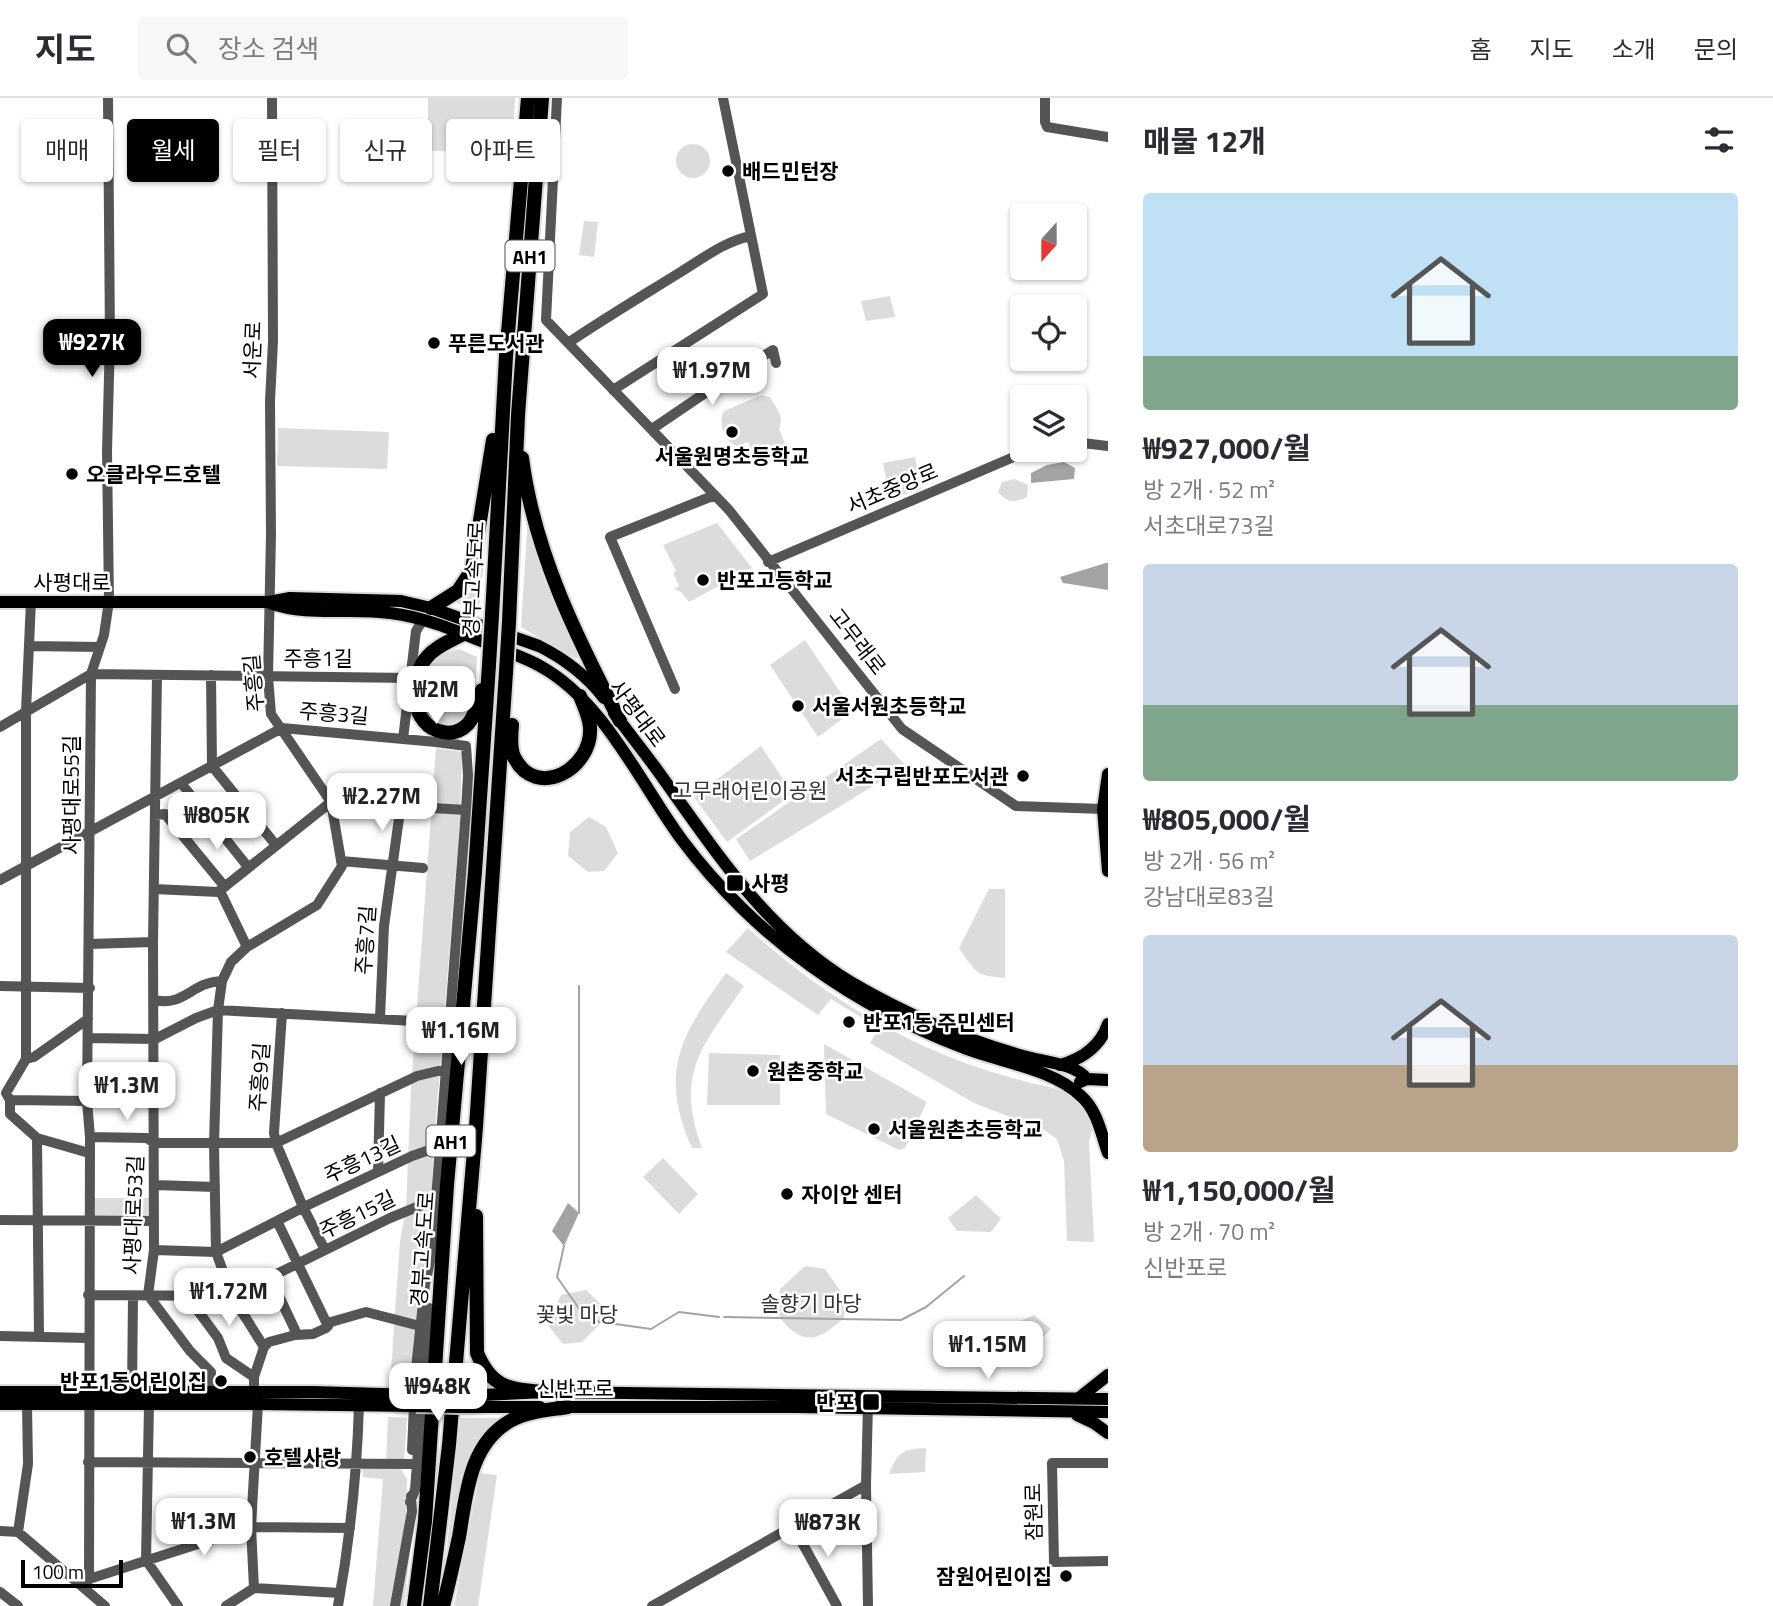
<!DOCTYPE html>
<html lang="ko">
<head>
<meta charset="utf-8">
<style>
	body { margin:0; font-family:"Titillium Web","Noto Sans KR",sans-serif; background:#f7f7f7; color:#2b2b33; height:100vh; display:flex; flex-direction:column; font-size:26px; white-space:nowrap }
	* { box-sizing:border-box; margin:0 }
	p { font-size:23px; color:#7c7c81 }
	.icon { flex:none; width:38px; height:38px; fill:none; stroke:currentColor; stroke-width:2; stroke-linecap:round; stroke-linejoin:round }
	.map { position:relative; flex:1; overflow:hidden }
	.drawer { display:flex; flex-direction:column; background:#fff; width:665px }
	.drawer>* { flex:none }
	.top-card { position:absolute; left:21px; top:21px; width:665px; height:63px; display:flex; gap:14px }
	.needle { width:46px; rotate:201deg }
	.tools { position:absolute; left:1010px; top:105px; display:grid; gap:14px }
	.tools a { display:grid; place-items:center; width:77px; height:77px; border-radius:7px; background:#fff; box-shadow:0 2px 5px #0004; font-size:35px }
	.scale { position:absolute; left:21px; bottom:18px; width:102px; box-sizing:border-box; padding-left:7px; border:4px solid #000; border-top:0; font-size:19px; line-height:24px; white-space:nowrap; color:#000; -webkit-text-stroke:5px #fff; paint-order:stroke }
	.price { position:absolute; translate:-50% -60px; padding:0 16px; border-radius:14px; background:#fff; color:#222; font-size:23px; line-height:46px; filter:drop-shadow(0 2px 4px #0008) }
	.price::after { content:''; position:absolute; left:50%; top:42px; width:21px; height:16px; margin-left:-10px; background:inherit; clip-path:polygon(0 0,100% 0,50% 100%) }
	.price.selected { background:#000; color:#fff }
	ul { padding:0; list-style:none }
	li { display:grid; align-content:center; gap:14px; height:371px; padding:0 35px }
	li span { display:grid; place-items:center; height:217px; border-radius:7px; color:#555 }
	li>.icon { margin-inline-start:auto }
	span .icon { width:126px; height:126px; fill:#fffc; stroke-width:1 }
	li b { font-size:30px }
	h2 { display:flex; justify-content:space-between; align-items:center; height:84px; padding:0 35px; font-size:30px }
	.pill { padding:0 24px; border-radius:7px; background:#fff; box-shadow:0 2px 5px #0004; font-size:24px; line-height:63px }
	.pill.selected { background:#000; color:#fff }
	header { display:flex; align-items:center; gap:42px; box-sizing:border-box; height:98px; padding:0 35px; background:#fff; border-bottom:2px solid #e1e1e2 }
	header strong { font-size:33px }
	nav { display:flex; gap:38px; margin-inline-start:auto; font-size:24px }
	.search { width:490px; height:63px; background:#f7f7f7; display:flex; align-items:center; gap:18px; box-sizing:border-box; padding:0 24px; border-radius:7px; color:#7c7c81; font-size:26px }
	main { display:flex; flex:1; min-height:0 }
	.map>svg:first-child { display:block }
	.green { fill:#dcdcdc }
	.water { fill:#a3a3a3 }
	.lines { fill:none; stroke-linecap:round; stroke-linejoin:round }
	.stream { stroke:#a3a3a3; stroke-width:2 }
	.major-casing { stroke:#dbdbdb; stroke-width:16 }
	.highway-casing { stroke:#dbdbdb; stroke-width:18 }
	.minor { stroke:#555; stroke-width:10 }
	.major { stroke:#000; stroke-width:12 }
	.highway { stroke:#000; stroke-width:14 }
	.major-bridge-casing { stroke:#dbdbdb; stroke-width:16; stroke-linecap:butt }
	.highway-bridge-casing { stroke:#dbdbdb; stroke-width:18; stroke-linecap:butt }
	.major-bridge { stroke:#000; stroke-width:12 }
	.highway-bridge { stroke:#000; stroke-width:14 }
	.poi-dot { fill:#000; stroke:#fff; stroke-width:2.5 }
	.labels { text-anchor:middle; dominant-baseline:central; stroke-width:5; stroke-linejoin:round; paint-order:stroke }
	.shield { fill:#fff; stroke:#4c4c4c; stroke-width:2 }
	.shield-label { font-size:19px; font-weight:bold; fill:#000 }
	.poi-label { font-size:21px; font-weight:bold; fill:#000; stroke:#fff; text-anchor:start }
	.street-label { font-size:21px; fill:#000; stroke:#fff }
	.park-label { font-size:21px; fill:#333; stroke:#fff }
</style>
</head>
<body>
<header>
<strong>지도</strong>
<div class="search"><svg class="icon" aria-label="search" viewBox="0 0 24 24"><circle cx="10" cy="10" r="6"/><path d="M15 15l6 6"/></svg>장소 검색</div>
<nav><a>홈</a><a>지도</a><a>소개</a><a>문의</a></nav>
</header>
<main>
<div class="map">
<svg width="1108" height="1508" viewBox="0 0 1108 1508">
	<rect width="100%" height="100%" fill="#fff"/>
	<path class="green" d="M428 0H515L512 54 428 53Z
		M676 63a17 17 0 1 1 34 0a17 17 0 1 1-34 0Z
		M584 123 598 124 594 159 579 157Z
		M890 198 895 219 866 223 861 203Z
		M762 297 770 299C776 310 785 319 779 331L787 350 756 362 748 344 737 348C723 343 718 325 724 313Z
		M278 330 389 334 387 371 277 368Z
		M915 359 921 392 890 400 883 365Z
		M492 381 479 512 458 506 455 503 460 499Z
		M1014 381 1028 387 1027 399C1015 405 1007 405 998 394L1002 384Z
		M529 403 577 546 579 560H575L521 529Z
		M717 425 752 470 689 504 681 494 674 491 679 488 673 475 676 473 663 447Z
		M805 542 853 613 818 639 770 567Z
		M459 551 477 559 475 599 466 622C417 647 415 582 438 557Z
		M881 641 906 668 750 763 736 741Z
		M761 648 793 696 727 744 694 699Z
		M436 650 462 654 460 722 434 1046 430 1136 408 1286 390 1287 400 1143 406 1111 411 991Z
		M589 719 606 729 618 755 604 773 588 774 568 758 570 734Z
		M989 791H1005V880C975 877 977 876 959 850Z
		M748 830C811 888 884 935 965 965 986 973 1009 979 1031 985 1044 988 1061 990 1072 998 1088 1009 1097 1023 1089 1043L1094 1144 1067 1143 1064 1063 1057 1041 1044 1032 974 1005 870 945 879 930 831 901 818 917 726 854Z
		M726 875 744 888C703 948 674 974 702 1050H692C658 974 681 937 726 875Z
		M824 946 927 1004 905 1050 899 1052 826 1016Z
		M709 955 780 957V1007H707Z
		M663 1060 698 1096 679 1116 643 1079Z
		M976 1097 1001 1121 991 1134 957 1133 948 1120Z
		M89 1100H155V1121H88Z
		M805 1168 825 1171 846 1201 844 1220C819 1242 804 1250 780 1220V1191Z
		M586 1192 604 1209 602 1224 582 1244 563 1246 547 1226 561 1197Z
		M1034 1217 1051 1231 1036 1246 1002 1255 990 1244 1000 1232Z
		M388 1319 407 1320 404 1364 386 1363Z
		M460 1320H508C483 1335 475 1344 466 1372L449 1472 445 1469Z
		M926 1350 925 1374 889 1376C898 1354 902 1351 926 1350Z
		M362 1369 401 1371 407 1381 406 1419 414 1420 404 1508H373L383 1381 363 1379Z
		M480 1375 497 1377 478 1508H454Z"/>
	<path class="water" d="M1064 364 1075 370 1074 381 1031 385V375L1047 367Z
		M1106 465H1108V492L1063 485 1060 479Z
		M568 1105 579 1115 564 1148 552 1133Z"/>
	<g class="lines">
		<path class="stream" d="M579 888V1115
			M564 1148 557 1179 587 1222 651 1231 679 1214 719 1219
			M724 1219 901 1222 926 1209 964 1178"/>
		<defs>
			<path id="major" d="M0 504H269L290 500 401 503 431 510 539 548C565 561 586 577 604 600
				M270 505C309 519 350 509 390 515 425 519 459 534 491 547 507 554 524 559 540 568 604 603 640 685 682 742 717 789 763 834 811 868 858 902 909 929 964 950 1002 965 1051 970 1081 998 1097 1012 1101 1035 1108 1055
				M614 615C631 638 649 660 665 683 720 760 769 835 852 885 907 917 963 941 1023 958 1043 964 1075 965 1087 981
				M1108 676 1103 711 1108 773
				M1060 967C1082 961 1100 949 1108 926
				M1080 984 1087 981 1108 982
				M0 1294H313L417 1297
				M461 1298 545 1294 1108 1301
				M1079 1300 1108 1277
				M0 1306H258L416 1308
				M460 1309H540
				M558 1309H796L1108 1314
				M1077 1317 1094 1325 1108 1335"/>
			<path id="highway" d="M522 360C534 454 577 540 620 623
				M431 510 458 493 472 472 493 342
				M492 517 506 258 528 0
				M509 524 518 317 542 0
				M463 536C451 543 436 548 427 559 408 580 410 629 443 634 452 636 461 633 468 626 476 617 478 603 482 592
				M512 627C511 637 510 650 514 659 536 703 593 671 590 629 589 618 584 608 580 598
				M476 1118 477 1255C492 1291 510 1291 545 1294
				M414 1508 425 1423 447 1087 475 774 489 567
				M430 1508 449 1347 476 1029 506 574
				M443 1508C449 1485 454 1462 459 1439 466 1398 469 1346 510 1323 527 1313 549 1312 568 1309"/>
		</defs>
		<use href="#major" class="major-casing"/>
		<use href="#highway" class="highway-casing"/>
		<path class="minor" d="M557 0 546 222 729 412 902 631 1016 708 1103 711 1108 716
			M1045 0V24L1047 29 1108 39
			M568 245C605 220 642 198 679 175 702 161 725 143 751 138
			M613 292 763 196 723 0
			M652 331 714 289 773 252 776 265
			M1074 344 1108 348
			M768 464 1030 352
			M31 503 26 613V961L6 995 10 1002V1016L37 1040 89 1055
			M30 548 100 549
			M157 577 153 844 154 1152 148 1197 190 1253 211 1274V1294
			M211 577 212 668 275 746
			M675 591 610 439 715 397
			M0 629 91 576 411 580
			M282 630 436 644 466 648 468 677 466 712 432 1153 425 1187 413 1297
			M403 641 416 533 423 522
			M181 685 248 769
			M155 717 165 716 225 789
			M341 763 423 770
			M0 782 282 630
			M154 791 218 794 331 704 466 712
			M220 793 247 849
			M89 846 153 844
			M0 888 90 890
			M154 902C185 909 191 884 222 883
			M282 915 274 1035 276 1045 303 1109 325 1152
			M380 920 384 828 401 706
			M88 940 155 941 196 920 218 912 414 923
			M26 961 34 959 88 921
			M10 1002 87 1003
			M90 1039 147 1040 154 1045H276L417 978 446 971
			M37 1040 39 1238
			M378 1074 380 995
			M155 1087 215 1089
			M0 1122 154 1123
			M277 1123 328 1228
			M154 1152 216 1154 308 1107 412 1058 438 1049
			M270 1179 295 1232V1237
			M88 1197 232 1198 390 1120 434 1102
			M187 1198 218 1240 226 1260 254 1279
			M0 1238 88 1240
			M264 1249 269 1244 295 1237 313 1236 326 1230 331 1224 366 1214 420 1228
			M254 1294V1279L264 1249 232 1198 216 1154 214 1046 218 912 222 883 231 864 247 849 317 807 342 768 331 704 271 616 268 579 271 437 270 303 273 243 272 0
			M132 1295 133 1198
			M149 1307 146 1462 178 1508
			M412 1352 414 1308
			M88 1364 411 1366
			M1108 1365H1052L1054 1464 1108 1463
			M410 1404 415 1392 429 1210
			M793 1428 837 1508
			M0 1433 18 1434 105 1508
			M18 1434 28 1366 27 1307
			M89 1481 251 1429 350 1430
			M84 1489 89 1481 90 1039 87 1003 91 576 104 537 109 503 107 353 110 242 108 0
			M254 1490 251 1429 258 1306
			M0 1494 18 1508
			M226 1508 254 1490 340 1495
			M338 1508C350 1441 357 1375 359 1307
			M395 1508 412 1413 411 1398
			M652 1508 866 1387
			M868 1508 866 1387 868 1306"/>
		<use href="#major" class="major"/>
		<use href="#highway" class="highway"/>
		<defs>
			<path id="major-bridge" d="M417 1297 461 1298
				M416 1308 460 1309"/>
			<path id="highway-bridge" d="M489 567 492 517
				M506 574 509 524"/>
		</defs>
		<use href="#major-bridge" class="major-bridge-casing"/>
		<use href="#highway-bridge" class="highway-bridge-casing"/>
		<use href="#major-bridge" class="major-bridge"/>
		<use href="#highway-bridge" class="highway-bridge"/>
	</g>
	<g class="poi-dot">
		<circle cx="728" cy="73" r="7"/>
		<circle cx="434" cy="245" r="7"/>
		<circle cx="732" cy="334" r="7"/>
		<circle cx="72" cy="376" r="7"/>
		<circle cx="703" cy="482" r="7"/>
		<circle cx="798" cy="608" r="7"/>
		<circle cx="1023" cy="678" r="7"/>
		<rect x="726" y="776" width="18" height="18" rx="3.5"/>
		<circle cx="849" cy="924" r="7"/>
		<circle cx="753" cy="973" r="7"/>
		<circle cx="874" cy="1031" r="7"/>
		<circle cx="787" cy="1096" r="7"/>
		<circle cx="221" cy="1283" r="7"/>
		<rect x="862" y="1295" width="18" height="18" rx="3.5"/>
		<circle cx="250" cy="1359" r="7"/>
		<circle cx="1066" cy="1478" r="7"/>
	</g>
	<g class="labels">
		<g class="shield">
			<rect x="505.5" y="142.5" width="49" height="31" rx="5"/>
			<rect x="426.5" y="1027.5" width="49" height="31" rx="5"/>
		</g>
		<g class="shield-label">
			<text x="530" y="158">AH1</text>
			<text x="451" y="1043">AH1</text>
		</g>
		<g class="poi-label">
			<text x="742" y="73">배드민턴장</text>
			<text x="448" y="245">푸른도서관</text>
			<text x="732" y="358" text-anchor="middle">서울원명초등학교</text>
			<text x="86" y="376">오클라우드호텔</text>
			<text x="717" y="482">반포고등학교</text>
			<text x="812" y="608">서울서원초등학교</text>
			<text x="1009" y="678" text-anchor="end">서초구립반포도서관</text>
			<text x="751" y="785">사평</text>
			<text x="863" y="924">반포1동 주민센터</text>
			<text x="767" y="973">원촌중학교</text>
			<text x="888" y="1031">서울원촌초등학교</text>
			<text x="801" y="1096">자이안 센터</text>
			<text x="207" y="1283" text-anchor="end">반포1동어린이집</text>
			<text x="855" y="1304" text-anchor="end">반포</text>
			<text x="264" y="1359">호텔사랑</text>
			<text x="1052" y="1478" text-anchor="end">잠원어린이집</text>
		</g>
		<g class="street-label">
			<text transform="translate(252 252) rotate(-88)">서운로</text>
			<text transform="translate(892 390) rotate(-23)">서초중앙로</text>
			<text transform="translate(473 481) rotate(-87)">경부고속도로</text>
			<text x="72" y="484">사평대로</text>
			<text transform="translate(858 543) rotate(52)">고무래로</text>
			<text x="318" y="560">주흥1길</text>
			<text transform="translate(253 585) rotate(-95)">주흥길</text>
			<text transform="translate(334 615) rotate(5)">주흥3길</text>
			<text transform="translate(638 615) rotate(53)">사평대로</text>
			<text transform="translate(71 697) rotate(-90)">사평대로55길</text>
			<text transform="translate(365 842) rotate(-86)">주흥7길</text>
			<text transform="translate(259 979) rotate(-86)">주흥9길</text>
			<text transform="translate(362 1061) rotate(-25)">주흥13길</text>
			<text transform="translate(357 1116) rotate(-26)">주흥15길</text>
			<text transform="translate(133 1117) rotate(-88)">사평대로53길</text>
			<text transform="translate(422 1151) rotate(-86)">경부고속도로</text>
			<text x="575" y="1290">신반포로</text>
			<text transform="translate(1033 1414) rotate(-91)">잠원로</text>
		</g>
		<g class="park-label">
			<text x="750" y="692">고무래어린이공원</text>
			<text x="811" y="1205">솔향기 마당</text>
			<text x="577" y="1216">꽃빛 마당</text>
		</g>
	</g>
</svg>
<div class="tools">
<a><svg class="needle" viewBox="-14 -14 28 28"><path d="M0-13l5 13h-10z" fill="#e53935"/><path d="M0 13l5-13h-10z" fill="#7c7c81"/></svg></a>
<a><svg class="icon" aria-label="locate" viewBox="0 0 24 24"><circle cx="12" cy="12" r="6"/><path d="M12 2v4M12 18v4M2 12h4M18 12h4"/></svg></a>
<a><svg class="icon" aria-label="layers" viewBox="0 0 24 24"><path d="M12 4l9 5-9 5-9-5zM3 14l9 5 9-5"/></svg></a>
</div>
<div class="scale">100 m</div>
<b class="price selected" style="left:92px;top:281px">₩927K</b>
<b class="price" style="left:712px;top:309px">₩1.97M</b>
<b class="price" style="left:436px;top:628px">₩2M</b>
<b class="price" style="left:382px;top:735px">₩2.27M</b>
<b class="price" style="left:217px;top:754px">₩805K</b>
<b class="price" style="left:461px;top:969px">₩1.16M</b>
<b class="price" style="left:127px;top:1024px">₩1.3M</b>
<b class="price" style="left:229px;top:1230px">₩1.72M</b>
<b class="price" style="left:988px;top:1283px">₩1.15M</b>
<b class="price" style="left:438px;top:1325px">₩948K</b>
<b class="price" style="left:204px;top:1460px">₩1.3M</b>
<b class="price" style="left:828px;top:1461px">₩873K</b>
<div class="top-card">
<a class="pill">매매</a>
<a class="pill selected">월세</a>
<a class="pill">필터</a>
<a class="pill">신규</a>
<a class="pill">아파트</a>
</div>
</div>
<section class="drawer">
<h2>매물 12개<svg class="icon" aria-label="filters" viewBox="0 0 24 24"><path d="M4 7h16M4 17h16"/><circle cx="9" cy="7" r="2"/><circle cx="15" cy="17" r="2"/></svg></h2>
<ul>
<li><span style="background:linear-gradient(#bfe0f5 75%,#7fa58c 0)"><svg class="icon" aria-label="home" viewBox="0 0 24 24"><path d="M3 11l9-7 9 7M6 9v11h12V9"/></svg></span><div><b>₩927,000/월</b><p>방 2개 · 52 m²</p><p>서초대로73길</p></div></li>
<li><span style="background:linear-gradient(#c9d6e8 65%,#7fa58c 0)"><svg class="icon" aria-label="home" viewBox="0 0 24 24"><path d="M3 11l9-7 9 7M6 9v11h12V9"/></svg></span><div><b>₩805,000/월</b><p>방 2개 · 56 m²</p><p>강남대로83길</p></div></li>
<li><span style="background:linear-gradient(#c9d6e8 60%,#b9a48a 0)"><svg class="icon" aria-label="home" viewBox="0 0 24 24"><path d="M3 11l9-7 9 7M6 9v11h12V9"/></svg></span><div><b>₩1,150,000/월</b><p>방 2개 · 70 m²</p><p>신반포로</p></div></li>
</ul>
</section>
</main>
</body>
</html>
